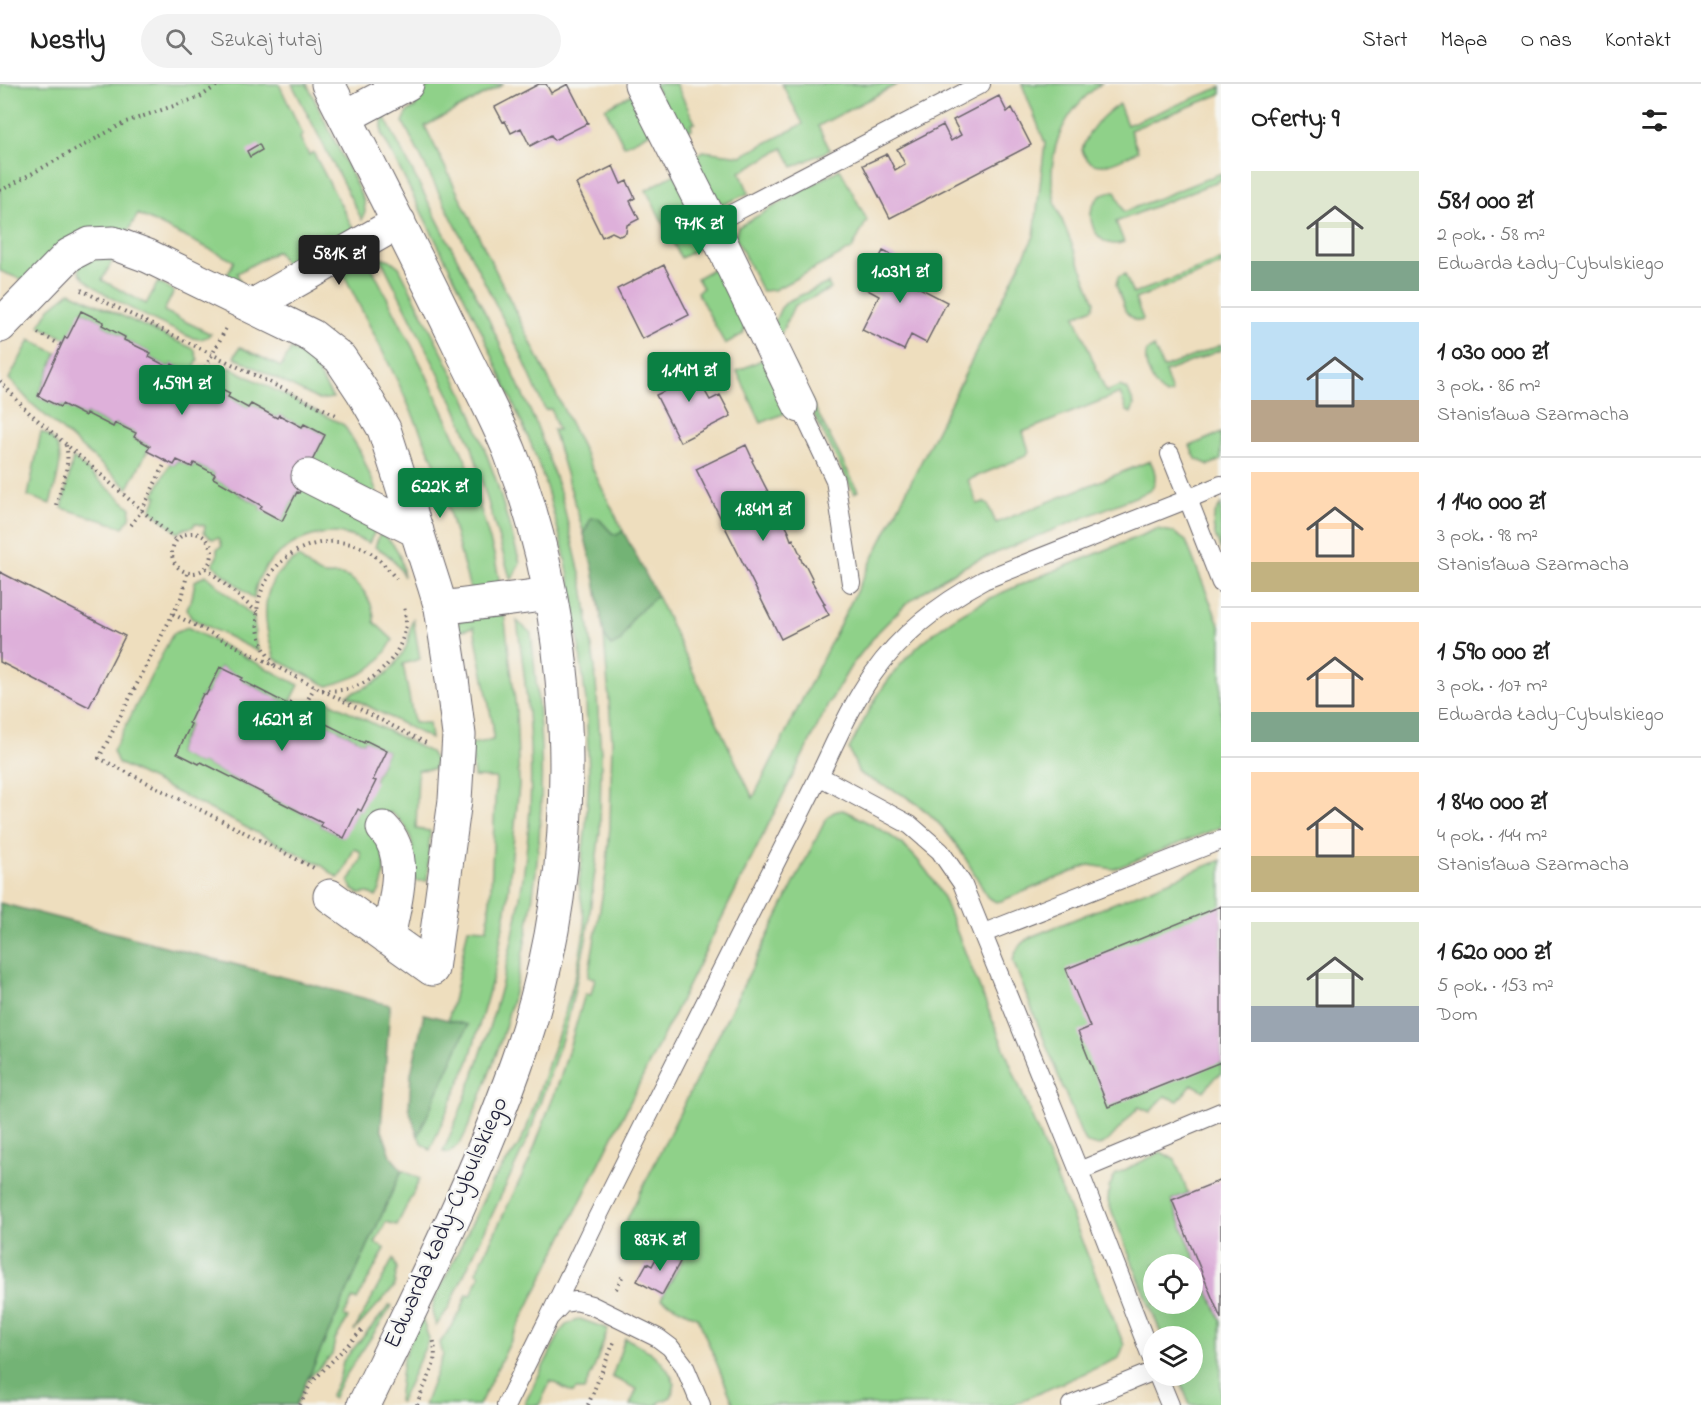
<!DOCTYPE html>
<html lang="pl">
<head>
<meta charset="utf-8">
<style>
	body { margin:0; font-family:"Indie Flower",sans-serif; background:#f2f2f2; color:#222; height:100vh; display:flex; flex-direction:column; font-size:22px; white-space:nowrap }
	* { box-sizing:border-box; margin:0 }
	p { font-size:20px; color:#767676 }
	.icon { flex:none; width:33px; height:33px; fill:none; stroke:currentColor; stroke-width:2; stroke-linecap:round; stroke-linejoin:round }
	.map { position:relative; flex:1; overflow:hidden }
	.details { display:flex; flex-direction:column; background:#fff; width:480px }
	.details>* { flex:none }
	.tools { position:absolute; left:1143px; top:1170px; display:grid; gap:12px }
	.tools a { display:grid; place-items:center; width:60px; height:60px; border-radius:50%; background:#fff; box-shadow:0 6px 24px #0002; font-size:30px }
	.price { position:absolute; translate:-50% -51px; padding:0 14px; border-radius:6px; background:#0b8043; color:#fff; font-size:20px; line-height:39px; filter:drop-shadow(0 2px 3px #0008) }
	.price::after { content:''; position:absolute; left:50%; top:36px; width:18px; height:14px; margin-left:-9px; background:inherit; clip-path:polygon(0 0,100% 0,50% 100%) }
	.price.selected { background:#222; color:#fff }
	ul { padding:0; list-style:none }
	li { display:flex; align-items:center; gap:18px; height:150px; padding:0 30px }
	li+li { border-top:2px solid #e0e0e0 }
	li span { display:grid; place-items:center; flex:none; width:168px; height:120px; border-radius:0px; color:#555 }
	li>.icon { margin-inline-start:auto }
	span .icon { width:72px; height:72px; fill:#fffc; stroke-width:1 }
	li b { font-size:26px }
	h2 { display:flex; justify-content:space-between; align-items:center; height:72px; padding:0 30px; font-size:26px }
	header { display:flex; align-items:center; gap:36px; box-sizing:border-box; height:84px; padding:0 30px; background:#fff; border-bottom:2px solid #e0e0e0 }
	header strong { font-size:28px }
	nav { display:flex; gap:33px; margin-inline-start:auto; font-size:21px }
	.search { width:420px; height:54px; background:#f2f2f2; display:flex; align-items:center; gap:15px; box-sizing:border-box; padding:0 21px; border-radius:33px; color:#767676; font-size:22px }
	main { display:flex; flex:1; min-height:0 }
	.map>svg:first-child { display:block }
	.green { fill:#8fd189; stroke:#587a62; stroke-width:1.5; fill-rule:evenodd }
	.forest { fill:#73b375; stroke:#4a6a58; stroke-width:1.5 }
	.building { fill:#deb0da }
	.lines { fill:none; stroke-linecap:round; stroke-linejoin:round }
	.service-casing { stroke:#696469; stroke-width:20 }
	.minor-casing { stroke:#696469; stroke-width:35 }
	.path { stroke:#696469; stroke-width:4; stroke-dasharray:1.5 4.5; stroke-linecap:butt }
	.service { stroke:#fff; stroke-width:18 }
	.minor { stroke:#fff; stroke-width:33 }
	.labels { text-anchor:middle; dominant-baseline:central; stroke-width:5; stroke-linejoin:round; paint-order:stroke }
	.street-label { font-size:24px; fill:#22223b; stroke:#f6f6f2 }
</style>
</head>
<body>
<header>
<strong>Nestly</strong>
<div class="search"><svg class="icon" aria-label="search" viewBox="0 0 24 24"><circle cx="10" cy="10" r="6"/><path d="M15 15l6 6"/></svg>Szukaj tutaj</div>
<nav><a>Start</a><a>Mapa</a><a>O nas</a><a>Kontakt</a></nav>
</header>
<main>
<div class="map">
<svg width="1221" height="1321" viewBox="0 0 1221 1321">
	<rect width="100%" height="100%" fill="#f6f6f2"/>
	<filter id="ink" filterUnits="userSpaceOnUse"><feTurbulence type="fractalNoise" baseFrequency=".0167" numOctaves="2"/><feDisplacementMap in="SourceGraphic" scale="12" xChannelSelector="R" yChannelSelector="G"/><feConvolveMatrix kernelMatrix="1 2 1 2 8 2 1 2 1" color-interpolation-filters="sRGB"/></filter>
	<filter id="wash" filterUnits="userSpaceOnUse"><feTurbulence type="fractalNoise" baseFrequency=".008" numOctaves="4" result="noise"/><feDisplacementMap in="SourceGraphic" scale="24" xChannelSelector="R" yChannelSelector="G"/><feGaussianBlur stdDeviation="1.35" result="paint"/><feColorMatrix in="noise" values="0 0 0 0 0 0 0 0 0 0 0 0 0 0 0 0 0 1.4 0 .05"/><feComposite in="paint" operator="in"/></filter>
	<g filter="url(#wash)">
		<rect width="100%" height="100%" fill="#eedebe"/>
		<path class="green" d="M0 0H279L303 51 300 54 309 71 313 68 355 148 287 182 277 167 237 189 242 205 224 198 234 177 138 130 127 149 25 197 0 187Z
			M292 0H307L364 117 365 128 362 136Z
			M434 0H504L425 42 623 447 617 451 612 449 598 434 588 440 584 450 553 346H558L551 325 545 326 520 268 403 38 408 27 416 23 411 13Z
			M653 0H676L695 39 691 40 692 45 682 49Z
			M782 0H898L818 42 830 66 793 83 783 64 740 88 749 109 724 120 713 115 692 73 703 67 741 72 803 40Z
			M1022 0H1101C1060 29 1044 73 1056 121L1095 218 1093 224 1075 232 1106 308 1120 302 1128 306 1134 321 1131 329 1127 327 1120 309 1023 348 1029 367 1026 372 968 396 977 420 984 418 988 421 996 439 1150 377C1156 387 1158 397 1150 407L971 479 937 498 905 521 878 548 851 582 829 619 479 1321H424L443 1271 440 1259 460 1229 467 1210 471 1211 480 1191 476 1188 530 1075 560 995 585 910 591 911 595 894 588 893 606 790 610 742 612 656 604 551 611 562 628 545 632 533 657 512 753 714 1034 152 1045 59Z
			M1221 3V10L1130 46 1138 67C1119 76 1092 94 1082 66 1088 45 1102 32 1119 20L1127 41Z
			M636 8 655 46 624 62 605 24Z
			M384 32 489 236 537 342 550 378 561 411 583 502 595 584 601 669 600 747 587 851 567 940 529 1052 448 1225 436 1242 432 1228 434 1217 493 1096 517 1064 526 1046 562 939 577 886 585 842 579 800 586 740 589 690 586 618 573 512 562 460 544 395 531 360 480 244 382 50V38Z
			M840 85 867 136 852 165 774 206 762 207 735 152 738 143Z
			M1221 89V96L1116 138 1124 158C1091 171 1074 111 1115 107L1124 128Z
			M675 90 711 158 681 174 646 106Z
			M380 173 390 176 399 183 469 322 496 396 520 479 511 497 472 363 455 322Z
			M89 174 113 176 102 196 146 220 158 198 174 207 164 227 211 250C203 256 199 256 190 253 173 245 75 202 79 184 80 180 86 177 89 174Z
			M367 174 426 290 467 379 494 470 501 505 471 509 439 389 398 298 343 189Z
			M1221 176V181L1135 215 1143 235 1141 237 1134 236 1126 228 1116 201 1118 193 1125 190 1133 210Z
			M713 185H719L748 236 743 250 725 260 697 208 703 204 697 194Z
			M828 199 831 205 794 222 779 254 858 407 854 409 781 266 775 237 781 224 788 217Z
			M70 208 194 265 198 276 191 290 172 280 170 284 149 273 150 269 124 256 125 253 102 241 103 238 82 227 67 255 39 242 50 224Z
			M30 256 57 269 38 312 60 323 62 320 85 332 86 329 113 343 115 339 136 349 134 354 150 362 128 404 31 319 9 295Z
			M1221 261V266L1165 288 1172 309 1167 311C1154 306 1142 280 1147 267L1154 263 1163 284Z
			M240 263 281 283 291 265 310 276 333 314 319 316 234 273Z
			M768 273 790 327 761 339 737 287Z
			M231 284 344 341 360 367 377 408 372 410 311 379 325 351 304 340 302 343 279 331 277 334 251 320 248 324 228 313 230 310 213 301 219 285Z
			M41 348C73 361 56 396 50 420L28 412Z
			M1221 349V376L1209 381 1196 375 1190 362Z
			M73 374 131 424 130 434 123 443 62 424Z
			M177 376 192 383 194 379 215 390 213 394 239 408V410L262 422 260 425 282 436 297 408 299 409 304 400 331 418V422L376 445 369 459C358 455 345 448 333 449 298 449 256 477 254 515L213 481 217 472V465L222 462 219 454 212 455 204 448 205 442 195 439 193 443 186 444 178 449 151 426 157 412 154 411 170 379 174 381Z
			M1221 420V467C1214 449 1208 436 1221 420Z
			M1157 445 1173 448 1186 457 1221 545V743L1114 785 1089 781 1001 817 996 818 987 813C967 774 944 735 905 712 890 704 873 698 859 689L849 665C863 639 875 612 893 590 937 534 988 514 1051 488 1087 474 1122 459 1157 445Z
			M380 449C399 462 401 472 404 493 398 480 388 469 375 463Z
			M298 473C305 478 313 488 321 490 328 493 334 490 341 491 360 495 375 520 374 538L393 556C375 588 362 591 328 602L275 575C266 549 260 520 274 495 279 486 290 479 298 473Z
			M206 491 254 533 255 555 259 568 191 534 187 524 192 514 195 497Z
			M504 529 516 625 519 701 507 821 495 886 469 977 430 1066 423 1060 418 1052 454 913 468 844 487 845 491 805 496 694 474 693 471 660 493 656V642L474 543 452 549 460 536Z
			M413 535 420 575 403 580 414 639H429L431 655 347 611C374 601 393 590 406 563 410 554 409 544 413 535Z
			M517 537 531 549C535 588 540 628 541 667 544 759 530 854 505 943 495 978 481 1012 467 1046L461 1058 449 1069 443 1068C491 958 523 843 530 724 533 661 526 599 517 537Z
			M187 543 299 601 289 621 241 596 242 594 220 583 206 611 203 610 177 669 199 680 201 678 322 739 321 742 343 753 358 725 361 726 387 667 365 656 364 659 316 635 326 616 430 668 435 676 434 685 418 686 416 745 430 747 427 797H415C413 767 417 746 390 728L377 757C387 773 386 798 376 813L369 809 360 810 352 805 349 798 361 775 360 767 354 765 343 789 338 794 321 781 118 679 113 667 170 555 173 550Z
			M843 726C892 750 914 762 942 811L1124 1261 1119 1274 1012 1321H734L698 1234 661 1215 682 1177 627 1146 625 1139 824 739C829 730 833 727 843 726Z
			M1221 776V990L1215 993 1204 1007 1192 1000 1178 1017 1165 1012 1150 1028 1139 1023 1109 1056 1099 1062 1087 1059 1082 1052 1013 877C1016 864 1021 858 1033 852Z
			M1161 1068 1175 1076 1188 1109 1171 1116 1221 1237V1321H1190L1178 1292H1192V1252H1162L1108 1118 1109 1103 1116 1090ZM1154 1180H1192V1220H1154Z
			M402 1086 420 1095 397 1141 386 1138 375 1159 385 1165 357 1216 353 1214 344 1232 348 1234 335 1256 332 1271 307 1296Z
			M393 1175 397 1184 394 1203 354 1247Z
			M390 1221 392 1222 340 1300 333 1315 330 1313 340 1292 343 1277Z
			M421 1231 429 1255 400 1318 398 1317 403 1275Z
			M580 1235 608 1245 594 1284 584 1306H576L573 1309 551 1297 539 1321H524L561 1247 566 1241Z
			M625 1254C646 1264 666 1276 675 1300L671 1313 658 1319 659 1321H630L637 1305 612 1293Z"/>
		<path class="forest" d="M591 434H598L612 449 617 451 623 447 657 512 633 533 621 557 611 562 604 551 593 485 584 450Z
			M0 819 390 921 381 1044 392 1074 402 1086 296 1321H0Z
			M424 930 468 941 418 1052 409 1025 411 990Z"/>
		<g id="blocks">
			<path class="building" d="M539 0H546L551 9 568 0 588 39 554 56 551 51 530 62 521 44 511 49 505 37 503 38 495 23Z
				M999 12 1007 28 1012 24 1031 61 890 134 863 81 887 70 895 86 905 80 897 65 943 41 951 57 961 51 953 36Z
				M259 60 262 66 250 73 247 67Z
				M613 82 621 100 627 97 635 114 630 117 639 135 627 141 626 149 620 152 612 148 602 153 576 100Z
				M883 167 916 183 908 198 947 218 926 259 911 251 904 266 862 246 879 212 864 204Z
				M664 181 689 231 642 255 617 205Z
				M81 227 104 238 102 241 125 253 124 256 151 269 149 273 170 284 172 280 230 309 228 313 248 324 251 320 277 334 279 331 302 343 304 340 325 351 311 379 308 392 299 409 297 408 282 437 260 425 262 422 213 394 215 390 194 379 192 383 177 376 174 381 147 367 150 362 134 353 136 349 115 339 113 343 86 329 85 332 62 320 60 323 38 312 65 253 67 255Z
				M687 276 710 316 720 311 731 332 680 358 656 311 667 306 659 290Z
				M746 361 753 376 752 377 789 448H788L791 456 793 455 801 472 800 473 803 480H805L813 496H811L825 520H823L829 531 781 555 696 385Z
				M0 488 125 552 89 623 0 578Z
				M220 583 243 594 241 596 289 621 290 618 318 632 316 635 364 659 365 656 387 667 373 696 376 697 361 727 358 725 344 754 321 742 322 739 201 678 199 680 177 669 191 640 189 639 203 610 206 611Z
				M1221 822V978L1108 1023 1078 948 1090 943 1066 885Z
				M1221 1096V1235L1172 1116Z
				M661 1165 681 1176 662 1211 637 1197 647 1179 652 1182Z"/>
		</g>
	</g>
	<g filter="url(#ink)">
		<use href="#blocks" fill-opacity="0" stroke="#696469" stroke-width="1.5"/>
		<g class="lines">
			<defs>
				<path id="service" d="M712 140 981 0
					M800 322 835 396 851 499
					M1221 401 1188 415 1221 499
					M819 692C836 657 851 621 873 590 901 550 941 519 984 496L1188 415 1170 370
					M984 849 1221 756
					M1079 1087 1221 1028
					M549 1234 595 1138 819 692 910 741 940 767 962 799 1079 1087 1154 1280
					M1158 1292 1170 1321
					M506 1321 549 1234 563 1219 576 1217 591 1221 658 1254 670 1263 684 1281 701 1321
					M1071 1321 1154 1287"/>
				<path id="minor" d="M328 0C372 86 416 172 458 259 475 295 495 331 510 368 580 550 584 773 524 958 482 1084 422 1202 364 1321
					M641 0 712 140 800 322
					M345 33 407 0
					M252 222 399 138
					M0 242 69 171 90 160 113 159 148 172 312 252 340 274 362 307 384 345 434 501 441 524 452 595 459 651 455 716 432 885 330 812
					M308 392 417 447
					M441 524 550 510
					M383 744C411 772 394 820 388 854"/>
			</defs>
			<use href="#service" class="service-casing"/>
			<use href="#minor" class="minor-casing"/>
			<path class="path" d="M0 107 126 38 200 13 219 0
				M81 206 338 332
				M38 249 61 261
				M200 294 226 244
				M0 297 25 325 176 456
				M56 421C62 401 71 381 66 361
				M131 441 142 426 166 377
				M172 469a20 20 0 1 1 40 0a20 20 0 1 1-40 0Z
				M206 484 257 528
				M187 490 183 510 99 674 314 784
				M173 530 426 659
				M274 581C270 574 263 565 261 557 241 497 298 442 358 462 374 468 386 482 396 495
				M322 606C328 606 335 607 341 606 373 602 402 573 406 540 406 534 405 528 404 522
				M303 625 315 602
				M616 1205 622 1193
				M300 1321 311 1299 363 1245
				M417 1321C425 1294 440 1284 433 1254
				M588 1321 614 1258"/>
			<use href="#service" class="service"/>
			<use href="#minor" class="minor"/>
		</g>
	</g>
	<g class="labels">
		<g class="street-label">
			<text transform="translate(447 1139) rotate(-66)">Edwarda Łady-Cybulskiego</text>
		</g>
	</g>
</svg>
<div class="tools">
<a><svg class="icon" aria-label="locate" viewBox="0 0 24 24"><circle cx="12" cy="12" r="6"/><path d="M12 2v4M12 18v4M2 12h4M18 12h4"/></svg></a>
<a><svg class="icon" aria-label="layers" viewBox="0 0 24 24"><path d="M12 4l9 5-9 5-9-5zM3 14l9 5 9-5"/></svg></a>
</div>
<b class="price" style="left:699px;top:172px">971K zł</b>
<b class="price selected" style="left:339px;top:202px">581K zł</b>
<b class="price" style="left:900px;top:220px">1.03M zł</b>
<b class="price" style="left:689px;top:319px">1.14M zł</b>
<b class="price" style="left:182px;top:332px">1.59M zł</b>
<b class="price" style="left:440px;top:435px">622K zł</b>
<b class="price" style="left:763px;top:458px">1.84M zł</b>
<b class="price" style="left:282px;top:668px">1.62M zł</b>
<b class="price" style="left:660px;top:1188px">887K zł</b>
</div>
<section class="details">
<h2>Oferty: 9<svg class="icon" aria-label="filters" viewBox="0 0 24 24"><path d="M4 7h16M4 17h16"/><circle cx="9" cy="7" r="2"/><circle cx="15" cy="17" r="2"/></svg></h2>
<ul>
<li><span style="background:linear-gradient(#dfe7d0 75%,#7fa58c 0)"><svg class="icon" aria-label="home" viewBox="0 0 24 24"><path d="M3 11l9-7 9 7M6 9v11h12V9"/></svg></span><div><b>581 000 zł</b><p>2 pok. · 58 m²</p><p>Edwarda Łady-Cybulskiego</p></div></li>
<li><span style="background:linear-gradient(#bfe0f5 65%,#b9a48a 0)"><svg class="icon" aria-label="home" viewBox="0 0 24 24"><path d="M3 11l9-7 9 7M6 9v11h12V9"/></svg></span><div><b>1 030 000 zł</b><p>3 pok. · 86 m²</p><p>Stanisława Szarmacha</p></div></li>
<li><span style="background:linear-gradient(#ffd9b3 75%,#c2b280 0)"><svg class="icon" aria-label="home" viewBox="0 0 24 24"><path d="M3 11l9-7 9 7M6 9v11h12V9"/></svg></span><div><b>1 140 000 zł</b><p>3 pok. · 98 m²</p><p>Stanisława Szarmacha</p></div></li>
<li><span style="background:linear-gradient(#ffd9b3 75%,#7fa58c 0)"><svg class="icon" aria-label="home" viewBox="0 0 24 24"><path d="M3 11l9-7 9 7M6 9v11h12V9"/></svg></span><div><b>1 590 000 zł</b><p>3 pok. · 107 m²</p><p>Edwarda Łady-Cybulskiego</p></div></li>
<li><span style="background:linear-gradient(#ffd9b3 70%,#c2b280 0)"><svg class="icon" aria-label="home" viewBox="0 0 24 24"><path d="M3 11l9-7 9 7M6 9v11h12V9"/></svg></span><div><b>1 840 000 zł</b><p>4 pok. · 144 m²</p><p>Stanisława Szarmacha</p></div></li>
<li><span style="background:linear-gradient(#dfe7d0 70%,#9aa5b1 0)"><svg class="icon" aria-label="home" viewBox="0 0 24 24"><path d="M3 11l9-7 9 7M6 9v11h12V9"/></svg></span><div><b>1 620 000 zł</b><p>5 pok. · 153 m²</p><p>Dom</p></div></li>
</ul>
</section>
</main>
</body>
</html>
